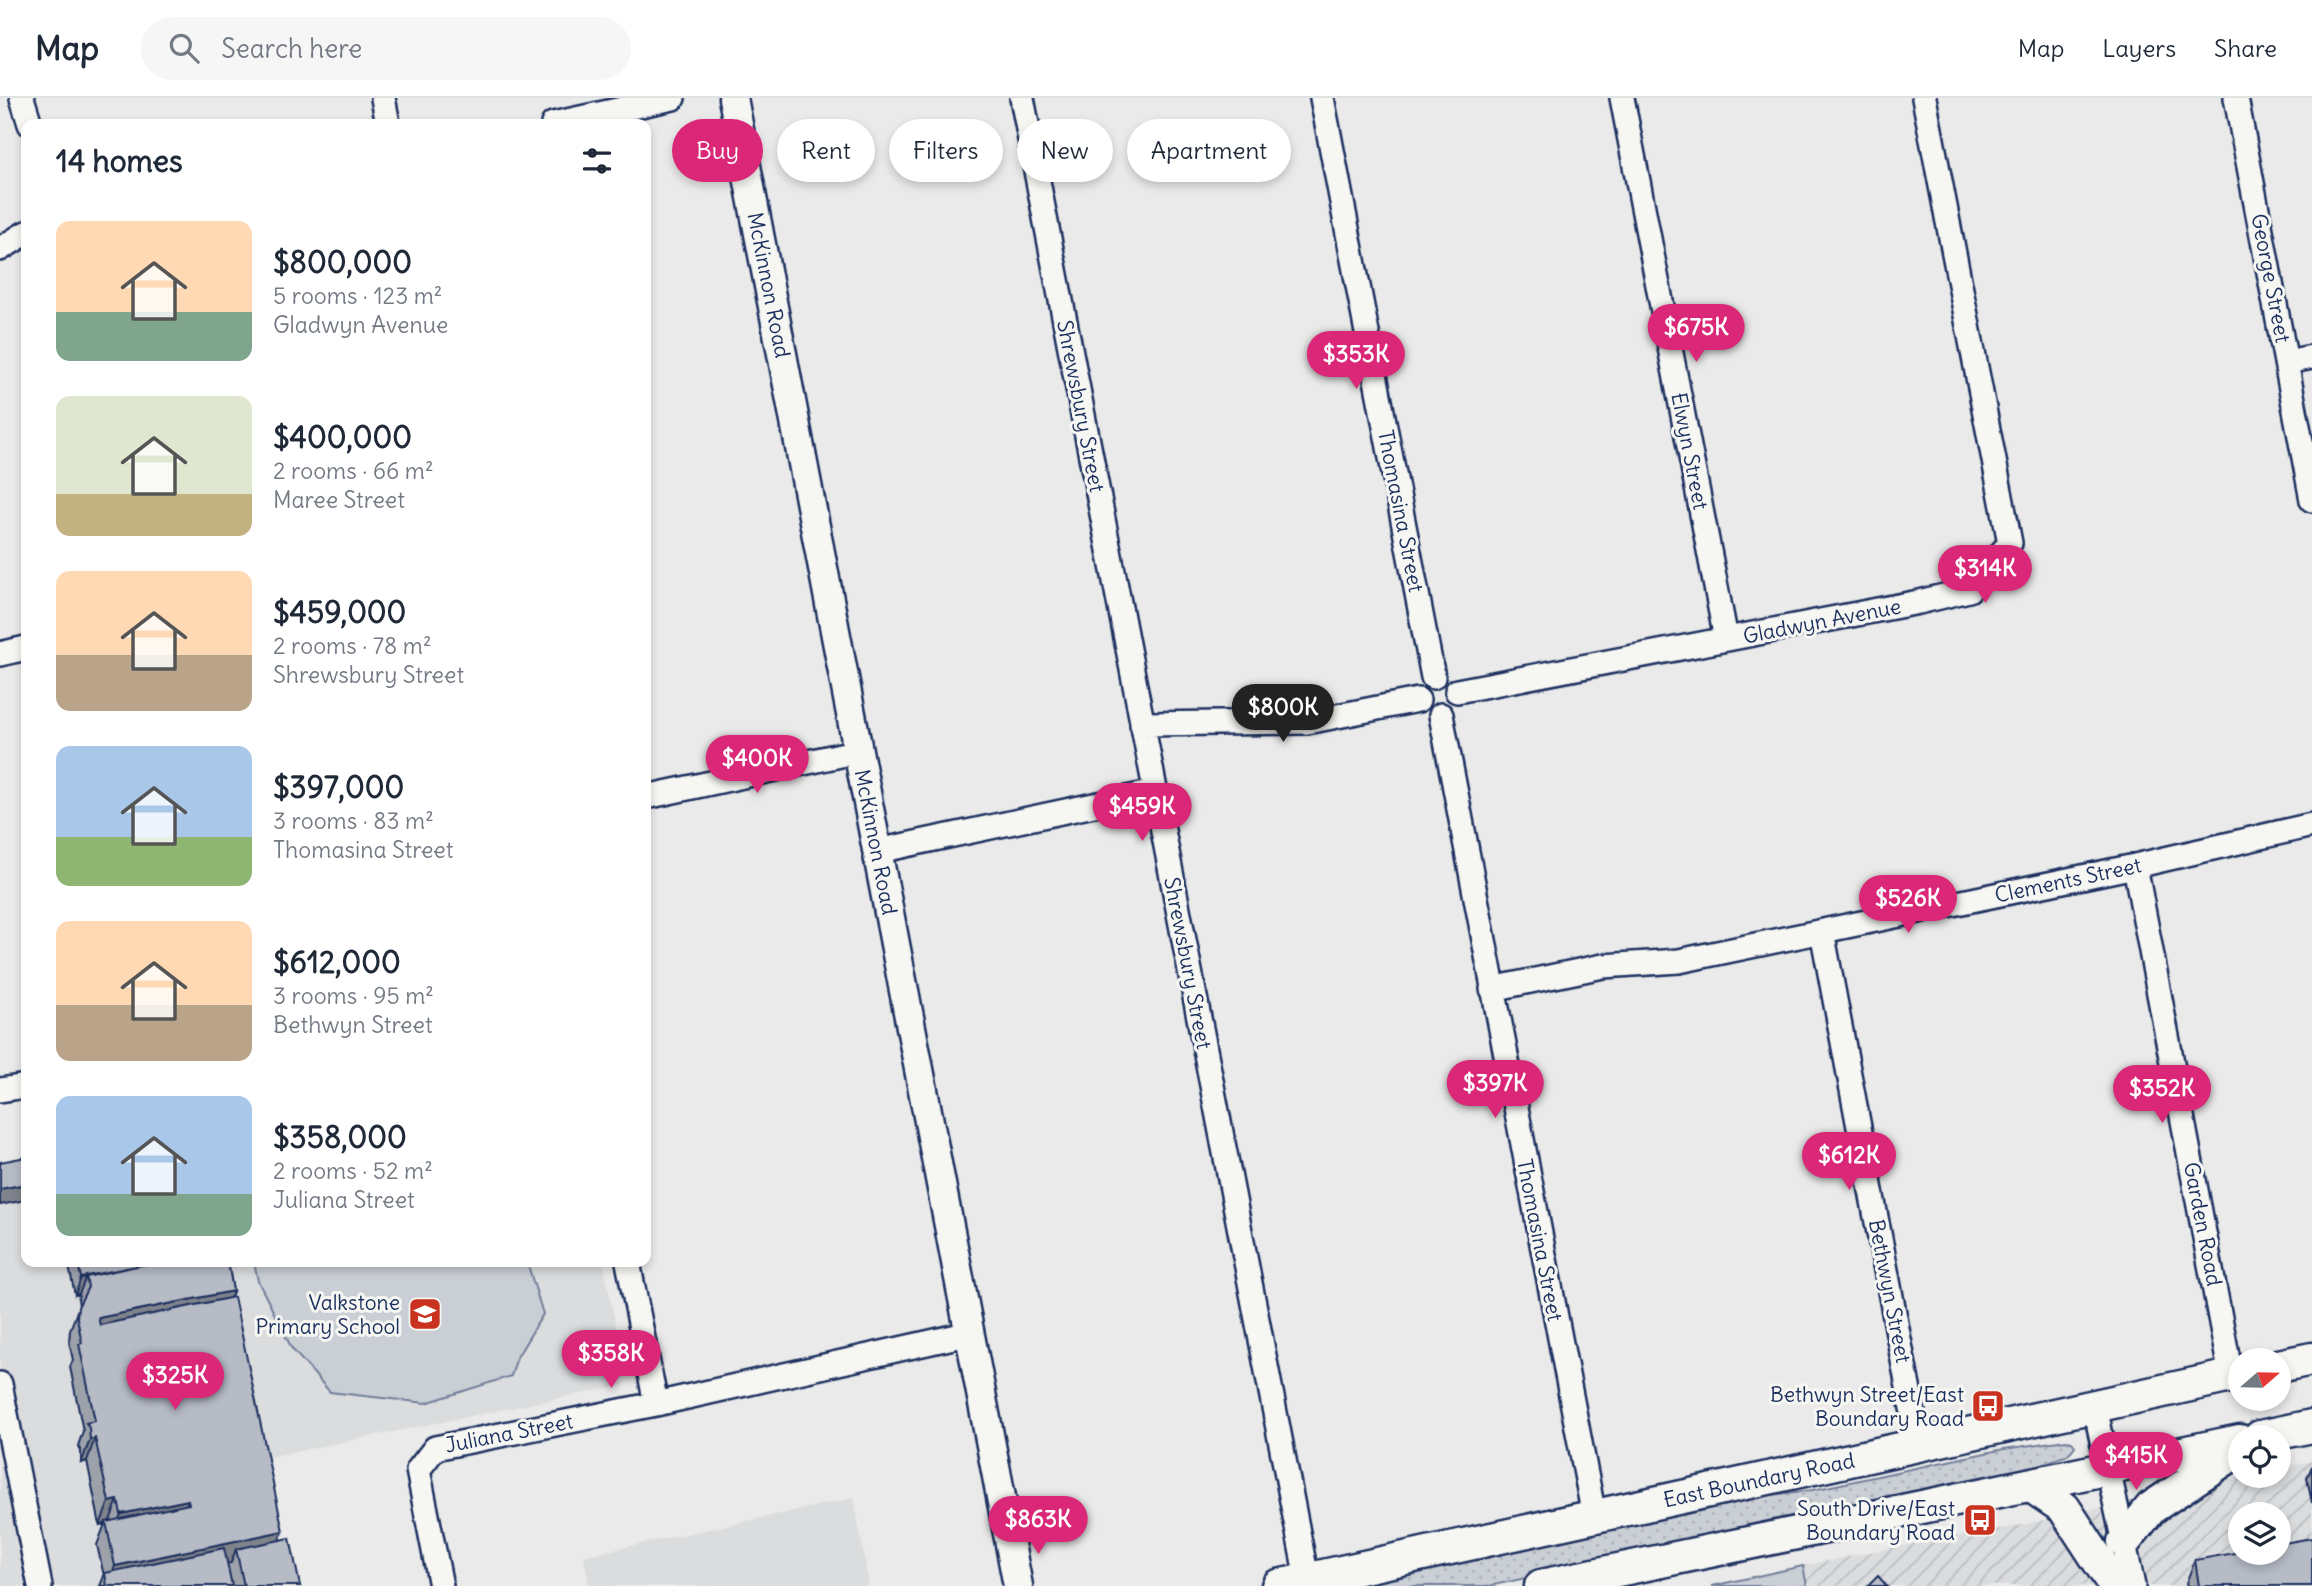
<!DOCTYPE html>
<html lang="en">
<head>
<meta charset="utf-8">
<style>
	body { margin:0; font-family:Delius,sans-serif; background:#f6f6f7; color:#1f2937; height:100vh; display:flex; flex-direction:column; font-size:26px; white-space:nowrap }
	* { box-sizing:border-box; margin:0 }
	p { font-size:23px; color:#747a83 }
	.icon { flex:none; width:38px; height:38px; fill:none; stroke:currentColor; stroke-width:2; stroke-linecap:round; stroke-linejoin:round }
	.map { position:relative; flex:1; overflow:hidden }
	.sheet { position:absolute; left:21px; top:21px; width:630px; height:1148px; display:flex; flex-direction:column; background:#fff; border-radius:14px; box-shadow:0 4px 10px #0003 }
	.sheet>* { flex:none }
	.hud { position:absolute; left:672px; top:21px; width:665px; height:63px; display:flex; gap:14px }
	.needle { width:46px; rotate:70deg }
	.fabs { position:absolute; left:2228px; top:1250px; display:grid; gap:14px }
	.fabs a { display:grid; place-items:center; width:63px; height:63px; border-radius:50%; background:#fff; box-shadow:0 4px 10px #0003; font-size:35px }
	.price { position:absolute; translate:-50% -60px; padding:0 16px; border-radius:24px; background:#db2777; color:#fff; font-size:23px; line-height:46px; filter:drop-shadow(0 2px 4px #0008) }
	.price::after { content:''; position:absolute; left:50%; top:42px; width:21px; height:16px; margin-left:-10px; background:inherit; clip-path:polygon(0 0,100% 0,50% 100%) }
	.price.current { background:#222; color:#fff }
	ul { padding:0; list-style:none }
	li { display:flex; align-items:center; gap:21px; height:175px; padding:0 35px }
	li span { display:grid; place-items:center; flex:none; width:196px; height:140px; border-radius:14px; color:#555 }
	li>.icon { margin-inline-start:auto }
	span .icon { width:84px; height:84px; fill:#fffc; stroke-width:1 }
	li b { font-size:30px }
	h2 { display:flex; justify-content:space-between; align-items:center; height:84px; padding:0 35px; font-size:30px }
	.pill { padding:0 24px; border-radius:32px; background:#fff; box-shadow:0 4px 10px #0003; font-size:24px; line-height:63px }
	.pill.current { background:#db2777; color:#fff }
	header { display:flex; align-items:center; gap:42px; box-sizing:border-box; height:98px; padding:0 35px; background:#fff; border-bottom:2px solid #e0e1e3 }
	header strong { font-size:33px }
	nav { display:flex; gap:38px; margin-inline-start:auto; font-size:24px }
	.search { width:490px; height:63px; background:#f6f6f7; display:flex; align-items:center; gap:18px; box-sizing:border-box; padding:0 24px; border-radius:38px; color:#747a83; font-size:26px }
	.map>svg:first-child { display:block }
	.built { fill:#dadcde }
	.industrial { fill:url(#industrial-furrows); fill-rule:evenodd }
	.grass { fill:url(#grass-dots); stroke:#727e9a; stroke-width:2 }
	.green { fill:#caced5; stroke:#727e9a; stroke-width:2 }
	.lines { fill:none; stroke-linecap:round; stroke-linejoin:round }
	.minor-casing { stroke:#1b2f5e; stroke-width:28 }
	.tertiary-casing { stroke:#1b2f5e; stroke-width:33 }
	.secondary-casing { stroke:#1b2f5e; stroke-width:37 }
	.minor { stroke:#f6f6f2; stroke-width:23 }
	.tertiary { stroke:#f6f6f2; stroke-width:28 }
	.secondary { stroke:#f6f6f2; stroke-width:32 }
	.wall { fill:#9da1aa; stroke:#1b2f5e; stroke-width:2 }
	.shaded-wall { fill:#7f838b; stroke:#1b2f5e; stroke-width:2 }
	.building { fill:#b6bbc6; stroke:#1b2f5e; stroke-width:2 }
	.labels { text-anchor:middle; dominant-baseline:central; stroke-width:6; stroke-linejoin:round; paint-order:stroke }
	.street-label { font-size:21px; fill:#1b2f5e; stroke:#f6f6f2 }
	.poi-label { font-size:21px; fill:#1b2f5e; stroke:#f6f6f2; text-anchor:end }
</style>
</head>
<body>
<header>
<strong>Map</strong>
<div class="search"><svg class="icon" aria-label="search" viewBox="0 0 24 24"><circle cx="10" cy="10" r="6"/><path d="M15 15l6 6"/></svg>Search here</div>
<nav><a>Map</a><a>Layers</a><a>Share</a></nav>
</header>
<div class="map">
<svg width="2312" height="1488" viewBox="0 0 2312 1488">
	<defs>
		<pattern id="industrial-furrows" width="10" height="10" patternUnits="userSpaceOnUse" patternTransform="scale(1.75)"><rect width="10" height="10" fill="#dadcde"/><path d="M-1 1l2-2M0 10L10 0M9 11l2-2" fill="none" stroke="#babdc1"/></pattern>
		<pattern id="grass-dots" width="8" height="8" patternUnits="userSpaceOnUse" patternTransform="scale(1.75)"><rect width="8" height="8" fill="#caced5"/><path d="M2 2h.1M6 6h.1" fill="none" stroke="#adb1b9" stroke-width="1.8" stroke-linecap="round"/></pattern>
	</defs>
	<rect width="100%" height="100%" fill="#e9eae9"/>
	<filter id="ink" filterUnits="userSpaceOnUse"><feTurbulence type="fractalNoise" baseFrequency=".0143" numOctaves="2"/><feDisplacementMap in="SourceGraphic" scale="14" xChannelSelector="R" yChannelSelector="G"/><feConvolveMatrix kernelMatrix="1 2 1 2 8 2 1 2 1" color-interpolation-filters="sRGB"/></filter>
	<g filter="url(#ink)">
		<path class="built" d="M26 1071V1164H603L624 1269 615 1289 264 1360 290 1488H0V1076Z
			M854 1400 869 1488H589L584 1458Z"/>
		<path class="industrial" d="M2312 1363V1488H1807L1803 1468 1885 1451 2022 1427 2249 1377H2278L2279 1371ZM2240 1416H2278V1454H2240Z"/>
		<path class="grass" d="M2066 1342 2072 1344 2075 1348 2068 1357 2018 1374 1489 1488H1326L1736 1401 1813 1392 2004 1351Z"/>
		<path class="green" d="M254 1164H527L543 1216 517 1259 511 1278 426 1305 330 1294 292 1251 258 1183Z
			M1803 1468 1807 1488H1712Z"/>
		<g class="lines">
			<defs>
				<path id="minor" d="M22 0 30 26
					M383 0 388 26
					M1022 0 1307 1481
					M1322 0 1433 579
					M1622 0 1726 541
					M2236 0 2312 402
					M553 26 673 0
					M0 151 26 135
					M2287 264 2312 259
					M0 556 26 550
					M1457 593 1919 504 1969 492 2010 445 1924 0
					M1441 617 1594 1418
					M1142 626 1307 624 1418 602
					M646 699 859 653
					M878 753 1155 694
					M2135 768 2231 1278
					M1822 833 1919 1347
					M1492 891 1603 868 1679 863 2135 768 2312 727
					M0 992 26 988
					M628 1164 656 1306
					M0 1286 40 1488
					M2095 1309 2133 1488
					M441 1488 418 1372 435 1350 656 1306 971 1235"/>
				<path id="tertiary" d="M733 0 1018 1488"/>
				<path id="secondary" d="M2278 1268 2312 1261
					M2260 1339 2312 1328
					M2030 1387 2064 1410 2115 1488
					M2124 1444 2151 1410 2240 1351
					M1278 1488 2240 1276
					M1541 1488 2240 1343"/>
			</defs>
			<use href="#minor" class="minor-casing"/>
			<use href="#tertiary" class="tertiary-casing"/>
			<use href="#secondary" class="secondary-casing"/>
			<use href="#minor" class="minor"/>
			<use href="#tertiary" class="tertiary"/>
			<use href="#secondary" class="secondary"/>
		</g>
		<path class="wall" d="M68 1164H228L233 1193 231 1199 279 1442 300 1488H100L104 1478 97 1447 105 1426 100 1427 87 1363 81 1365V1353L78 1348 83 1333 70 1269 73 1262 69 1244 70 1232 79 1208 78 1201 79 1196 75 1197Z
			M2312 1368V1405L2307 1380Z
			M2195 1462 2312 1488H2187L2186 1485Z"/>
		<path class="shaded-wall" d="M26 1086V1102L0 1107V1091Z
			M86 1179 79 1196 75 1197 81 1180Z
			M233 1193 225 1217 90 1244 98 1220Z
			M95 1340 87 1363 81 1365 90 1342Z
			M118 1402 109 1425 106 1424 105 1426 100 1427 109 1404Z
			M188 1402 180 1425 112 1439 121 1416Z
			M283 1433 274 1456 236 1451 231 1465 121 1488H107L115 1468Z"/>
		<path class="building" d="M26 1059V1086L0 1091V1064Z
			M78 1164H155L81 1180Z
			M157 1164H228L233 1193 98 1220 100 1227 234 1199 283 1433 115 1468 106 1424 189 1406 188 1402 121 1416 118 1402 109 1404 95 1340 90 1342 89 1330 86 1325 95 1323 79 1246 82 1245 77 1220 78 1209 88 1189 86 1178Z
			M290 1440 300 1488H244L236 1451Z
			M2312 1440V1488H2199L2195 1462 2240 1454H2278V1446Z
			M224 1450 232 1488H107L105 1475Z
			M1878 1478 1887 1488H1868Z"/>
	</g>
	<defs>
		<symbol id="school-square" viewBox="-11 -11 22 22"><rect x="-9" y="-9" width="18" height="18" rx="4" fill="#c8321e" stroke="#f6f6f2"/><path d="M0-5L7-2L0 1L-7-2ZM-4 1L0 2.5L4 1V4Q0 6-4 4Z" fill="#fff"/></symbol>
		<symbol id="bus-square" viewBox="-11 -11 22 22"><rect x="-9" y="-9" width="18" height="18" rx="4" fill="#c8321e" stroke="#f6f6f2"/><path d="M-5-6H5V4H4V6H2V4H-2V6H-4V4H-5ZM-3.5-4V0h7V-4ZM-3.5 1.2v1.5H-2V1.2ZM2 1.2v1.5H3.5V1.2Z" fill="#fff"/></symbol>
	</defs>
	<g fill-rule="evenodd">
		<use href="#school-square" x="406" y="1197" width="38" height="38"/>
		<use href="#bus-square" x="1969" y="1289" width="38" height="38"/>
		<use href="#bus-square" x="1961" y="1403" width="38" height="38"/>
	</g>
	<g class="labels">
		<g class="street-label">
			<text transform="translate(2271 180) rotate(79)">George Street</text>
			<text transform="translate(769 187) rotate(79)">McKinnon Road</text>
			<text transform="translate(1081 308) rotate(79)">Shrewsbury Street</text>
			<text transform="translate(1690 353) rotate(79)">Elwyn Street</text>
			<text transform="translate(1401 413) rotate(79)">Thomasina Street</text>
			<text transform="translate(1822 523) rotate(-11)">Gladwyn Avenue</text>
			<text transform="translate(876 744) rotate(79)">McKinnon Road</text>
			<text transform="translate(2068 782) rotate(-12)">Clements Street</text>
			<text transform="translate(1188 865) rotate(79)">Shrewsbury Street</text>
			<text transform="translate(2203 1126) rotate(79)">Garden Road</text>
			<text transform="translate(1540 1142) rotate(79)">Thomasina Street</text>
			<text transform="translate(1890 1193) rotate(79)">Bethwyn Street</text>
			<text transform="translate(509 1335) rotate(-11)">Juliana Street</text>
			<text transform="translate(1759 1382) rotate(-12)">East Boundary Road</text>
		</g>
		<g class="poi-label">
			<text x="400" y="1204">Valkstone<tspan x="400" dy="24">Primary School</tspan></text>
			<text x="1964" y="1296">Bethwyn Street/East<tspan x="1964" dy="24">Boundary Road</tspan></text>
			<text x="1955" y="1410">South Drive/East<tspan x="1955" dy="24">Boundary Road</tspan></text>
		</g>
	</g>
</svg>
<div class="fabs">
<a><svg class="needle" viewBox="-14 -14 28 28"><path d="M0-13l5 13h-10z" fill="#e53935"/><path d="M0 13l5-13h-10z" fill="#747a83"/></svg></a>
<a><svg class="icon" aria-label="locate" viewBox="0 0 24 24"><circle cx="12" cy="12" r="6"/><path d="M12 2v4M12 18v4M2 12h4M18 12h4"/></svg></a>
<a><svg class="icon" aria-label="layers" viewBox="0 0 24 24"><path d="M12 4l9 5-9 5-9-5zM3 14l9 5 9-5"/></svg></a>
</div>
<b class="price" style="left:1696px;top:266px">$675K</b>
<b class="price" style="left:1356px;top:293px">$353K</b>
<b class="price" style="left:1985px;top:507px">$314K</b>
<b class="price current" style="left:1283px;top:646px">$800K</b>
<b class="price" style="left:757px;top:697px">$400K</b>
<b class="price" style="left:1142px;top:745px">$459K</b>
<b class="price" style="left:1908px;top:837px">$526K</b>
<b class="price" style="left:1495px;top:1022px">$397K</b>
<b class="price" style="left:2162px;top:1027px">$352K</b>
<b class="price" style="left:1849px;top:1094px">$612K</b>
<b class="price" style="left:611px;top:1292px">$358K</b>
<b class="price" style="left:175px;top:1314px">$325K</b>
<b class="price" style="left:2136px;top:1394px">$415K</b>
<b class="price" style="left:1038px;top:1458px">$863K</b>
<div class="hud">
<a class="pill current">Buy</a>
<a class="pill">Rent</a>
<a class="pill">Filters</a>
<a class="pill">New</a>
<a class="pill">Apartment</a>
</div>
<section class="sheet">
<h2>14 homes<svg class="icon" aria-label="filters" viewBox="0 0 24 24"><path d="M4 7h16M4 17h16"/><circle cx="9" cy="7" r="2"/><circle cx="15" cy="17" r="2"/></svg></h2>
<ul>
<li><span style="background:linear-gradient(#ffd9b3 65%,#7fa58c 0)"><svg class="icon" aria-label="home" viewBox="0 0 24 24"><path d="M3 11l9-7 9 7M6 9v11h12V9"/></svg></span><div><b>$800,000</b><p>5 rooms · 123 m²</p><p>Gladwyn Avenue</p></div></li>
<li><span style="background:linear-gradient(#dfe7d0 70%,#c2b280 0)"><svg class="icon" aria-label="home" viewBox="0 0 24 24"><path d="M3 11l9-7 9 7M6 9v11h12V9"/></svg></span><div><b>$400,000</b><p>2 rooms · 66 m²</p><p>Maree Street</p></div></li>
<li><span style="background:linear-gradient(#ffd9b3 60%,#b9a48a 0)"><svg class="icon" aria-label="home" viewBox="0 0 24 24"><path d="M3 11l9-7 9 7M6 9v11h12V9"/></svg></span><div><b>$459,000</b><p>2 rooms · 78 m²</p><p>Shrewsbury Street</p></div></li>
<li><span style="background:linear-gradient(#a9c7e8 65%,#8fb573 0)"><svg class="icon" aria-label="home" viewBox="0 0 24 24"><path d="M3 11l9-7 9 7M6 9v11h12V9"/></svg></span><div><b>$397,000</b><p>3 rooms · 83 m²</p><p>Thomasina Street</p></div></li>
<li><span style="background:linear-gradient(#ffd9b3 60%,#b9a48a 0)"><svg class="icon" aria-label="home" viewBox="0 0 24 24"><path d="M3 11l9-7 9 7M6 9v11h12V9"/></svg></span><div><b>$612,000</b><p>3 rooms · 95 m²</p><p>Bethwyn Street</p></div></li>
<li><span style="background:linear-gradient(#a9c7e8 70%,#7fa58c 0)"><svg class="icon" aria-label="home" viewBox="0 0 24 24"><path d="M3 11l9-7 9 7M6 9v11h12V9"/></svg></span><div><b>$358,000</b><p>2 rooms · 52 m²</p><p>Juliana Street</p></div></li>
</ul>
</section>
</div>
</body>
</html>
